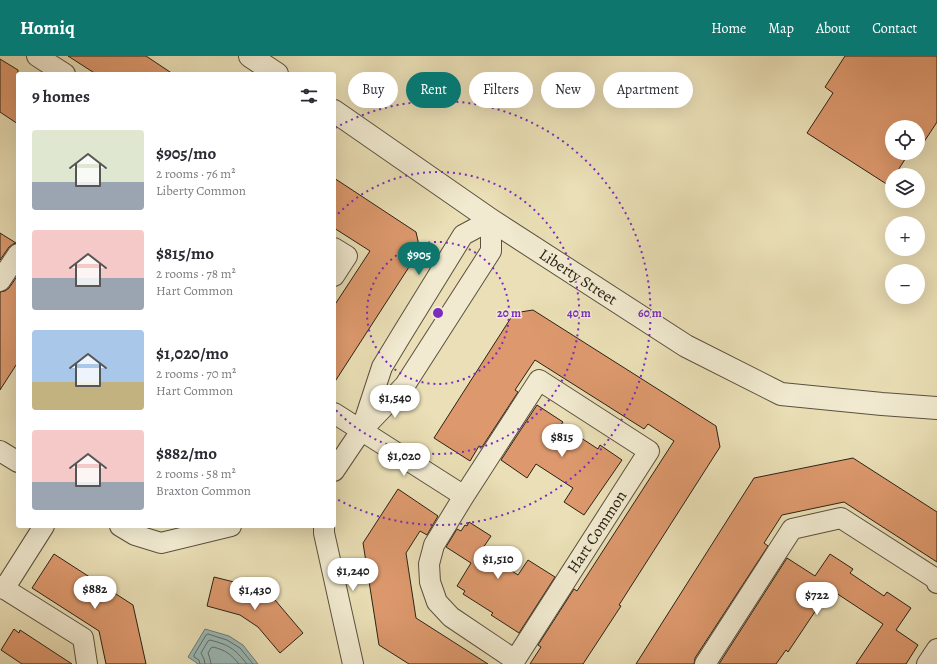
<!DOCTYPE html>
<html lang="en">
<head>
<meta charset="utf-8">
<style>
	body { margin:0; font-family:Alegreya,serif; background:#f2f2f3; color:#2b2b33; height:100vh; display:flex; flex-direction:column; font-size:15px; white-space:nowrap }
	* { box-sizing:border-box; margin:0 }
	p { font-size:13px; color:#7c7c81 }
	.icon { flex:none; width:22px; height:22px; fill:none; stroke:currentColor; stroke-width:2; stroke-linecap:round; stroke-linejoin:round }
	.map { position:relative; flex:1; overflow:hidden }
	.details { position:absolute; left:16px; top:16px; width:320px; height:456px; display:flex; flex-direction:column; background:#fff; border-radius:4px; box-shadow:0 4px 16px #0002 }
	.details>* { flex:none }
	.hud { position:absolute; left:348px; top:16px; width:380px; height:36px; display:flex; gap:8px }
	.buttons { position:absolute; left:885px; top:64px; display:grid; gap:8px }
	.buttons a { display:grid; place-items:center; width:40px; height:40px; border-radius:50%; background:#fff; box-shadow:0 4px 16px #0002; font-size:20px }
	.price { position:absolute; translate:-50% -34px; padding:0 9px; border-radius:14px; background:#fff; color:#222; font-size:13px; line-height:26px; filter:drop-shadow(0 1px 2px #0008) }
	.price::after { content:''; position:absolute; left:50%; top:24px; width:12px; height:9px; margin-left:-6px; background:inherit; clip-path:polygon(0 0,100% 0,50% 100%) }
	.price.on { background:#0f766e; color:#fff }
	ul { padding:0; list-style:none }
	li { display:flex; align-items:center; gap:12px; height:100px; padding:0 16px }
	li span { display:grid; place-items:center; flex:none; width:112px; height:80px; border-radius:4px; color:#555 }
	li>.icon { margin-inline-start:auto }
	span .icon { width:48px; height:48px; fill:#fffc; stroke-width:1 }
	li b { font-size:17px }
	h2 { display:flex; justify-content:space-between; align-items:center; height:48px; padding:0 16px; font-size:17px }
	.tag { padding:0 14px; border-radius:18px; background:#fff; box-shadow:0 4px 16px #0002; font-size:14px; line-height:36px }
	.tag.on { background:#0f766e; color:#fff }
	header { display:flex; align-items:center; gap:24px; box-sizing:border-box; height:56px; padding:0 20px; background:#0f766e; color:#fff }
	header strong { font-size:19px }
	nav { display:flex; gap:22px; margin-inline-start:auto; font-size:14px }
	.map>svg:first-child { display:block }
	.water { fill:#9bbab8; stroke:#6e7d78 }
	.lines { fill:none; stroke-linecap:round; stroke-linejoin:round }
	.shore { stroke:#626e68; stroke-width:1 }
	.building { fill:#dd996d; stroke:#2a2217 }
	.minor-casing { stroke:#5a513f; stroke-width:22 }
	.tertiary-casing { stroke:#5a513f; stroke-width:24 }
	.minor { stroke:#f1ead0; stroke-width:20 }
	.tertiary { stroke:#f1ead0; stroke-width:22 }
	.ring { fill:none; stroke:#7b2cbf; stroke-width:2; stroke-dasharray:2 4 }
	.labels { text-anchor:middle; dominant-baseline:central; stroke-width:3; stroke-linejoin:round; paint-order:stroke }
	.street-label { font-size:16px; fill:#2a2217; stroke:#f1ead0 }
	.centre { fill:#7b2cbf; stroke:#f1ead0; stroke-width:2 }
	.ring-label { font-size:12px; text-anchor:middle; font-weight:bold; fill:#7b2cbf; stroke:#f1ead0; stroke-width:3; stroke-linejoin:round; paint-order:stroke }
</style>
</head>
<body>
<header>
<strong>Homiq</strong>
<nav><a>Home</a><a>Map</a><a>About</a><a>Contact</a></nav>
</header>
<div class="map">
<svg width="937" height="608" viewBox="0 0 937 608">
	<rect width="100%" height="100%" fill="#eadfb6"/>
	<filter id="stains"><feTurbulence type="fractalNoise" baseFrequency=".005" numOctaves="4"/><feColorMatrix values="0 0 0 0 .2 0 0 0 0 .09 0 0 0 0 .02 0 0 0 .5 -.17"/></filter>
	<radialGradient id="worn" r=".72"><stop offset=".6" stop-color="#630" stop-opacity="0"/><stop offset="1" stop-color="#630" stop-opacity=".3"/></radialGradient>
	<path class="water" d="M205 573 229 580 243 589 258 608H197V607L188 601Z"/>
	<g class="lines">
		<path class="shore" d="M200 608 199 604 194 601V599L206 579 208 578 227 584 240 592 253 608
			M205 608 204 603 201 597 208 585 210 584C229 589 234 592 247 608
			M211 608 210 603 208 597 211 592 213 591C225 594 231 598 239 608"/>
	</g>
	<path class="building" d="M68 0H146L173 18H96Z
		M845 0H937V66L920 92 918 90V71H892V97H909L895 119H892V124L888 129 807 77 833 37 825 31Z
		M0 3 18 14V68L0 56Z
		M334 122 416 176 420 194 334 327V250L370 195 334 172Z
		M0 177 16 187 13 188 9 191 0 204Z
		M18 219V306L0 334V236L5 235 9 232Z
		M533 254 716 370 720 391 619 549 621 550 583 608H530L541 591 538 589 574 533 577 535 674 385 648 368 644 373 535 304 515 334 518 336 482 391 479 390 470 405 434 382 514 257Z
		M537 349 563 366 561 369 598 393 600 389 622 404 584 459 564 446 573 432 536 408 527 422 501 404Z
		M853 402 937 456V506L844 446 782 459 764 487 768 490 695 602 694 608H636L754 422Z
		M398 433 438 460 427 479 420 475 406 497 416 562 488 608H409L379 589 363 487Z
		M469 466 491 480 481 495 518 519 528 504 555 521 519 577 491 559 493 557 463 538 465 535 457 530 471 507 446 491 457 473 461 475 465 469 467 470Z
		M54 498 133 549 146 608H106L99 575 32 532Z
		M830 498 853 513 850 517 884 540 887 536 911 552 896 574 918 589 906 608H856L883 568 830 533 788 596 786 594 776 608H719L787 502 815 520Z
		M214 521 258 532 275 544 303 577 280 597 258 571 240 559 207 550Z
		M14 573 19 577 20 574 72 608H22L1 594Z"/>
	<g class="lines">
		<defs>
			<path id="minor" d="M37 0 65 18
				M334 192 347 200 334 220
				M0 225 18 198
				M539 324 649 395 515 604 451 561 437 546 430 526 429 508 434 489 464 440Z
				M334 357 464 440
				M0 395 18 406
				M334 415 361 375 405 329 491 195V164L463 179 402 278 382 311 361 375
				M120 470 135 479 161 487 231 470
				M324 470V477L353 608
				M0 530 83 582 87 608
				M4 533 44 470
				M705 608 792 473 841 462 936 523 937 527
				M927 608 937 593"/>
			<path id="tertiary" d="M250 0 277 18
				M334 55 491 164 686 290 781 338 882 348 937 352"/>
		</defs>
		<use href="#minor" class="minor-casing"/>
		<use href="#tertiary" class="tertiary-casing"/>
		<use href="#minor" class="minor"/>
		<use href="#tertiary" class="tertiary"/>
	</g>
	<g class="ring">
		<circle cx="438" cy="257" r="71"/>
		<path d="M334 162A141 141 0 1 1 334 352"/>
		<path d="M335 72A212 212 0 1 1 335 442"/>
	</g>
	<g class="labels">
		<g class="street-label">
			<text transform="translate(578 221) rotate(33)">Liberty Street</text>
			<text transform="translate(597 476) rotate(-57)">Hart Common</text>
		</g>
	</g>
	<circle cx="438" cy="257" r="6" class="centre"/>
	<g class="ring-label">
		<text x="509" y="261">20 m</text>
		<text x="579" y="261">40 m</text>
		<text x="650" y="261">60 m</text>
	</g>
	<rect width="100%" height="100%" filter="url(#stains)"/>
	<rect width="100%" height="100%" fill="url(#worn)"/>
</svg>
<div class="buttons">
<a><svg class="icon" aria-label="locate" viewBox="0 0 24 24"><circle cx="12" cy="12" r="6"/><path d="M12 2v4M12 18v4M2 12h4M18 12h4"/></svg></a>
<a><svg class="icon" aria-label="layers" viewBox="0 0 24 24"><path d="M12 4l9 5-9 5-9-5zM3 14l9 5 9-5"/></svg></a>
<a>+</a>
<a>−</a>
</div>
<b class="price on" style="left:419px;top:220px">$905</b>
<b class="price" style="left:395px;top:363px">$1,540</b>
<b class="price" style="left:562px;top:402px">$815</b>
<b class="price" style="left:404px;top:421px">$1,020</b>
<b class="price" style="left:498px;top:524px">$1,510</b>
<b class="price" style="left:353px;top:536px">$1,240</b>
<b class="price" style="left:95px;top:554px">$882</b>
<b class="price" style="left:255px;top:555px">$1,430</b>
<b class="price" style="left:817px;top:560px">$722</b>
<div class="hud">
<a class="tag">Buy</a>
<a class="tag on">Rent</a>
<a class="tag">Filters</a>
<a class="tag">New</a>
<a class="tag">Apartment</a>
</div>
<section class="details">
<h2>9 homes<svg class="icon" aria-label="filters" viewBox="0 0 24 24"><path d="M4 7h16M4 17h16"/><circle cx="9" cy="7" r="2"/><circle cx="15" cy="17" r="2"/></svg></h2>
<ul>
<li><span style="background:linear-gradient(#dfe7d0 65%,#9aa5b1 0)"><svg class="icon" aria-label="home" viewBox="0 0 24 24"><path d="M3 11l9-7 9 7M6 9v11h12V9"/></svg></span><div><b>$905/mo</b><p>2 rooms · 76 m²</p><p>Liberty Common</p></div></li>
<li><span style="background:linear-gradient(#f6c9c9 60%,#9aa5b1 0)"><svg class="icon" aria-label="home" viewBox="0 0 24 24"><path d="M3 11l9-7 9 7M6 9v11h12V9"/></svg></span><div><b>$815/mo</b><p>2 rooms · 78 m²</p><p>Hart Common</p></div></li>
<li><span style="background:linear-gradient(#a9c7e8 65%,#c2b280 0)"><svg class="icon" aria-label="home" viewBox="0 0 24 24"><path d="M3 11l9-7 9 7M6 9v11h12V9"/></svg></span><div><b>$1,020/mo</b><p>2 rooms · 70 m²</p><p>Hart Common</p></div></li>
<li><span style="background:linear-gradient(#f6c9c9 65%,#9aa5b1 0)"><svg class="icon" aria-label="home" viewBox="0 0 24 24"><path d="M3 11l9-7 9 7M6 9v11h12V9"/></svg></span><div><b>$882/mo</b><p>2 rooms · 58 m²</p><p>Braxton Common</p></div></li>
</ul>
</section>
</div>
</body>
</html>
